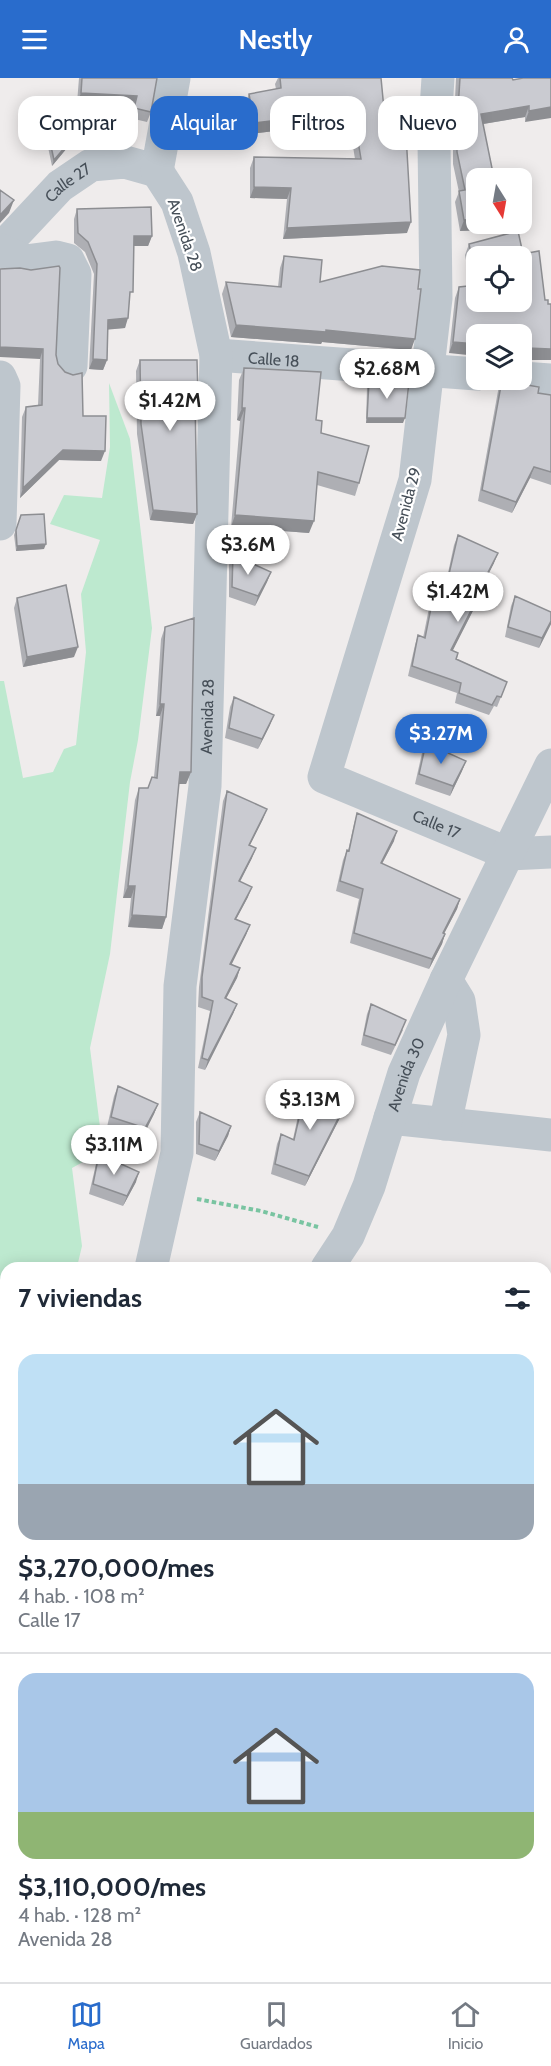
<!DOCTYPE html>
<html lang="es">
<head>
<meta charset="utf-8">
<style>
	body { margin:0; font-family:Cabin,sans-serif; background:#f6f6f7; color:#1f2937; height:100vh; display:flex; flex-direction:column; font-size:22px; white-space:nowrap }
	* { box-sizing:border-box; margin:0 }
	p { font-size:20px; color:#747a83 }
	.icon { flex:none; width:33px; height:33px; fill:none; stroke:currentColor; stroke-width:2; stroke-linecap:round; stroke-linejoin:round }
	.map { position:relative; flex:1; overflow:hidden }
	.sheet { position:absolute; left:0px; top:1184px; width:552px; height:722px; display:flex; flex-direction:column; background:#fff; border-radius:18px 18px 0 0; box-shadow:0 3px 15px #0003 }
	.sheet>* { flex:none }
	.hud { position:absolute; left:18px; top:18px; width:516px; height:54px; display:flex; gap:12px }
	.needle { width:39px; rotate:169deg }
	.controls { position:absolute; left:466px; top:90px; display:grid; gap:12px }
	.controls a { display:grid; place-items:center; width:66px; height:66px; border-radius:12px; background:#fff; box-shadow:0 3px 15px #0003; font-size:30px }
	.price { position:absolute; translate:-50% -51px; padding:0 14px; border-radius:21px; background:#fff; color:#222; font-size:20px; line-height:39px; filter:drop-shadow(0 2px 3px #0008) }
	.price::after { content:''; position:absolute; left:50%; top:36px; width:18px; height:14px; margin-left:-9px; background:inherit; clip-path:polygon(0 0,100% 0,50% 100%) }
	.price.active { background:#296ccc; color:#fff }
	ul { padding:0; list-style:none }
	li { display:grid; align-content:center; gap:12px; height:318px; padding:0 18px }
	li+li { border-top:2px solid #e0e1e3 }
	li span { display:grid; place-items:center; height:186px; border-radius:18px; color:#555 }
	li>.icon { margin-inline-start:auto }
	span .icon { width:108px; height:108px; fill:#fffc; stroke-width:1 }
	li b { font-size:26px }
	h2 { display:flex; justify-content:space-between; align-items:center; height:72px; padding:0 18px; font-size:26px }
	.pill { padding:0 21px; border-radius:18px; background:#fff; box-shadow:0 3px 15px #0003; font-size:21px; line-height:54px }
	.pill.active { background:#296ccc; color:#fff }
	header { display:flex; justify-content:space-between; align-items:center; height:78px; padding:0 18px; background:#296ccc; color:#fff; font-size:27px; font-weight:600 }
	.tabs { display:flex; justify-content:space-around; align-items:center; height:84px; border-top:2px solid #e0e1e3; background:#fff; font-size:16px; color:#747a83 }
	.tabs a { display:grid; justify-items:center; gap:3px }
	.tabs .active { color:#296ccc }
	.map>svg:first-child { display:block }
	.green { fill:#bde9cf }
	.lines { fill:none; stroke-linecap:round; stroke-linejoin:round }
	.path { stroke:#79c4a1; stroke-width:4; stroke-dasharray:4.5 3; stroke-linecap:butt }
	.minor { stroke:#bec6cd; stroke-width:33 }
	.wall { fill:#aeafb4; fill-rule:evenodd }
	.shaded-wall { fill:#8d8e92 }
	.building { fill:#cacbd1; stroke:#8d8e92; stroke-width:1.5 }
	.labels { text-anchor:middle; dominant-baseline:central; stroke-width:4.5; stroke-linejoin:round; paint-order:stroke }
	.street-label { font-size:16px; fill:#464f58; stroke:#fff }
</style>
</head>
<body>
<header><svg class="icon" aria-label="menu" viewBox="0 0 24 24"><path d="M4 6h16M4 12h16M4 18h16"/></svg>Nestly<svg class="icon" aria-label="person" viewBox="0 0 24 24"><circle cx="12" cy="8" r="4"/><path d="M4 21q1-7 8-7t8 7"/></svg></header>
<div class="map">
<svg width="551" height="1904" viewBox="0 0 551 1904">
	<rect width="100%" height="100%" fill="#efecec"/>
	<path class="green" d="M109 305 130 361 152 550 138 662 130 704 110 876 90 970 103 1073 72 1090 82 1168 77 1189 6 1190V1499L0 1502V603H4L23 700 53 694 64 671 76 667 86 574 81 516 100 462 50 446 64 417 102 420 110 369Z"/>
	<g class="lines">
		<path class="path" d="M197 1121 261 1133 318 1149"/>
		<g class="minor">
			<path id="s1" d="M438 0 434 63 436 220 415 402 324 699 509 776 551 774"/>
			<path d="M157 93 174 0"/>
			<path id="s2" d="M0 172 60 108 91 87 125 84 157 93"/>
			<path d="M1 172 25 183 56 179 68 182 75 196 71 288"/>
			<path id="s3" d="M216 277 477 296"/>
			<path d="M0 299 4 308 0 446"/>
			<path d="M522 300 551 302"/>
			<path d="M390 1040 551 1057"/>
			<path d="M445 1046 464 957 459 923 446 902"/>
			<path id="s4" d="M151 1190 177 1075 180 908 205 708 216 277 194 175 177 124 157 93"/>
			<path id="s5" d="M327 1190 348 1158 369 1108 404 995 446 902 551 687"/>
			<path d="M546 1223 551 1224"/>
			<path d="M546 1490 551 1493"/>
			<path d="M0 1764 6 1751"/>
			<path d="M537 1904 542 1899"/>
		</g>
	</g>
	<path class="wall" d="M79 0H157L151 34 147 44 130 40 133 28 77 25Z
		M278 0H381L384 31 407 155 283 161 287 121 250 120V90L254 79 355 81 349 44 250 56 245 27 249 16 276 11 275 6Z
		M456 0H512L513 2 551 0 525 44V39L483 46 505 151 460 153 455 124 459 114 453 86V63L456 54 454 43Z
		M89 41 87 46 52 88 45 55 47 50Z
		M77 131 152 158 148 168H134L129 224 125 250 108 251 107 282 103 292 89 291 94 196 85 174 74 165V141Z
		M469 166 523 176 545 222 548 226 523 281 522 282V256L449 275 455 220 459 209 471 208 465 177ZM477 178 522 224H477Z
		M284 178 320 204 411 272 322 264 321 266 231 259 222 216 226 204 278 209 280 190Z
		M0 191 56 277 58 286 83 338 101 383 59 382 20 420 22 339 26 329 38 327 40 281Z
		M140 282 195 327 197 436 193 446 150 442 137 356 136 293Z
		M244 290 316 342 321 355 359 405 355 418 317 407 309 455 231 449 240 343 237 342 239 302Z
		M500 302H513L516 305 538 315 551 317V407L530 400 512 435 478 423Z
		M369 303 403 345H366L367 308Z
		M21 437 44 471 16 473 14 457Z
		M458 457 494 485 484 505 482 515 452 573 458 575 457 581 507 604 497 629 494 628 489 637 455 625 457 615 408 598 415 567 418 557 423 560 432 515 436 505 445 509 454 467Z
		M233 477 271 494 267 504 255 528 229 519V487Z
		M515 518 551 546 539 570 505 559 511 528Z
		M17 520 74 579 23 589 14 530Z
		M165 549 191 694 186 706H179L166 839 162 851 128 849 131 820H123L135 722 139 710H148L152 699H154L160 638H156L161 561Z
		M234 619 270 647 258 671 225 660 230 629Z
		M426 665 466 683 462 693 450 718 415 706 422 675Z
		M227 713 263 741 250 767 252 780 240 804 248 819 236 841 250 847 246 857 231 886 240 890 237 900 226 921 237 926 233 936 205 992 198 990 210 933 198 929 199 909 223 723Z
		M357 735 394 763 382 786 460 821 457 831 444 856H445L442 866 429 891 350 865 359 821 336 813 343 782 347 772 348 773 354 746Z
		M371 926 403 952 391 977 361 967 367 936Z
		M307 1005 343 1034 305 1108 271 1096 277 1066 281 1056 293 1061 303 1015Z
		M118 1008 158 1026 154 1036 142 1060 107 1049 114 1018Z
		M200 1034 231 1048 228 1058 215 1083 196 1076V1044Z
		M99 1076 136 1104 123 1128 89 1116 96 1086Z
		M6 1522V1537L3 1536Z"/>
	<path class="shaded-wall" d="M81 15 137 18 133 28 77 25Z
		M529 28 525 39 477 47 481 36Z
		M551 29V40L525 44 529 33Z
		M353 33 349 44 250 56 254 45Z
		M89 41 87 46 52 88 54 82Z
		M254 109 291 110 287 121 250 120Z
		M14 122 9 135 0 145V137Z
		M477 141V146H507L505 151 460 153 464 142Z
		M411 144 407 155 283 161 287 150Z
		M134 158H152L148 168H130Z
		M128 240 125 250 104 252 108 242Z
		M236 247 326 252 415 261 411 272 322 264 321 266 231 259Z
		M453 264 477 266V278L449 275Z
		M1 269 43 271 40 281 0 279V271Z
		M527 270 551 271V282H522V271Z
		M93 281 107 282 103 292 89 291Z
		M242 330H245L240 343 237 342Z
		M367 340H405L403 345H366Z
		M63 372 105 373 101 383 59 382 20 420 23 410Z
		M534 389 530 400 512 435 516 424Z
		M153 432 197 436 193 446 150 442Z
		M235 437 314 443 309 455 231 449Z
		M46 466 44 471 16 473 17 468Z
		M498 475 494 485 479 514 483 504Z
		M271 494 267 504 255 528 258 518Z
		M485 505 482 515 448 582 451 572Z
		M551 543V546L539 570 542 560Z
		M78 569 74 579 23 589 27 579Z
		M160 626H164L160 638H156Z
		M274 637 270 647 258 671 262 661Z
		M466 683 462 693 450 718 453 708Z
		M180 694H191L186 706H175Z
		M267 731 263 741 245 777 249 767Z
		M397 753 394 763 377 795 381 785Z
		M256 770 252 780 235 813 239 803Z
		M128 808H135L131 820H123Z
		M252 809 248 819 231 851 235 841Z
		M460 821 457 831 439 865 443 855Z
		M132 837 166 839 162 851 128 849Z
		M250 847 246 857 227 896 230 886Z
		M445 856 442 866 429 891 432 881Z
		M240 890 237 900 221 930 225 920Z
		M237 926 233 936 205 992 208 982Z
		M347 1023 343 1034 305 1108 309 1098Z
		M158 1026 154 1036 142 1060 145 1050Z
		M231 1048 228 1058 215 1083 219 1073Z
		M139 1094 136 1104 123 1128 127 1118Z
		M546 1384H551V1394H546Z
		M6 1710V1712L0 1724 1 1719Z"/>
	<path class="building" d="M82 0H157L151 34 134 30 137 18 81 15Z
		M280 0H381L384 31 386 30 392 57 406 56 411 144 287 150 291 110 254 109V79L361 81 353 33 254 45 249 16 281 10Z
		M460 0H512L513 2 523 0H551V29L529 33V28L481 36 494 100H477V141L464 142 459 113 465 112 457 74V52L461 51 458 31Z
		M89 41 54 82 47 50Z
		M0 112 14 122 0 137Z
		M151 129 152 158H134L133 214H130L128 240 108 242 107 282 93 281 97 186 88 164 78 155 77 131Z
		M518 153 523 176 539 173 545 222H548V226H551V271L527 270 522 271V256H477V266L453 264 459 209 477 207V224H522V178H477V204L469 166Z
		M284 178 322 182 320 204 382 188 420 192 418 211H421L415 261 326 252V254L236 247 226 204 281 209Z
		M59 188 60 190 56 277 58 286 65 294 73 297 82 295 83 338H106L105 373 63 372 23 410 26 329 42 327 43 271 1 269V271H0V191L20 190 31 192Z
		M140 282H197L198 319H195L197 436 153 432 141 346Z
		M244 290 321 294 316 342 322 343 321 355 369 368 359 405 318 394 314 443 235 437 245 330H242Z
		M502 302H513L516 305 539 309 538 315 551 317V394L534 389 516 424 482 412Z
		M369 303 409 304 405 340H367Z
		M44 436 46 466 17 468 16 452 21 437Z
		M458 457 498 475 483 504 485 505 451 572 458 575 456 581 507 604 501 619 497 618 492 627 459 615 461 605 412 588 418 557 425 560 436 505 446 509Z
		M233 477 271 494 258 518 232 509Z
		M66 507 78 569 27 579 17 520Z
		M515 518 551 534V543L542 560 508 549Z
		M194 540 191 694H180L166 839 132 837 135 808H128L139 710H148L152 699 157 700 164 626H160L165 549Z
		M234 619 274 637 262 661 229 650Z
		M426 665 466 683 453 708 419 696Z
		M227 713 267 731 249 767 256 770 239 803 252 809 235 841 250 847 230 886 240 890 225 920 237 926 208 982 202 980 213 923 202 919V899Z
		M357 735 397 753 381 785 460 821 443 855 445 856 432 881 354 855 363 811 340 803 347 772 349 773Z
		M371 926 406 942 395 967 364 957Z
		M307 1005 347 1023 309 1098 275 1086 281 1056 294 1062Z
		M118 1008 158 1026 145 1050 111 1039Z
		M200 1034 231 1048 219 1073 199 1066Z
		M99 1076 139 1094 127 1118 93 1106Z
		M546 1232 551 1233V1251L546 1278Z
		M547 1370H551V1384H546Z
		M546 1539 551 1542 546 1552Z
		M0 1689 6 1691V1710L1 1719H0Z
		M0 1846 6 1849V1899H14L12 1904H0Z
		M99 1899H135L134 1902 139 1904H98Z
		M215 1899H247L258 1904H214Z"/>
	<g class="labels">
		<g class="street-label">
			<text stroke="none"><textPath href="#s2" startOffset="96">Calle 27</textPath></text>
			<text transform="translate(185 157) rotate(71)">Avenida 28</text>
			<text stroke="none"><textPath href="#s3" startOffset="58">Calle 18</textPath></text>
			<text transform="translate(406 426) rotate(-75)">Avenida 29</text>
			<text stroke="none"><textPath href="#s4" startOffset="556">Avenida 28</textPath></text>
			<text stroke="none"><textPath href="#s1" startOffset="836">Calle 17</textPath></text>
			<text stroke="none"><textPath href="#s5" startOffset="210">Avenida 30</textPath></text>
		</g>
	</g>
</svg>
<div class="controls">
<a><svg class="needle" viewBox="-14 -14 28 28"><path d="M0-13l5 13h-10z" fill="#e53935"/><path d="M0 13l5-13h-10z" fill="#747a83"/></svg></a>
<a><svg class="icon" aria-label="locate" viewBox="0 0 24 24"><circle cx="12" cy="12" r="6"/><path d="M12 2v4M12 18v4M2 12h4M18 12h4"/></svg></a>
<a><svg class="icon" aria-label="layers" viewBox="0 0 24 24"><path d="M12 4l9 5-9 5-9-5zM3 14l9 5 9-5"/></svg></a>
</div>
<b class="price" style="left:387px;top:322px">$2.68M</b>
<b class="price" style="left:170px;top:354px">$1.42M</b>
<b class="price" style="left:248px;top:498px">$3.6M</b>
<b class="price" style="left:458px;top:545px">$1.42M</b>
<b class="price active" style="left:441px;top:687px">$3.27M</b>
<b class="price" style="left:310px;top:1053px">$3.13M</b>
<b class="price" style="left:114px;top:1098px">$3.11M</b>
<div class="hud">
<a class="pill">Comprar</a>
<a class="pill active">Alquilar</a>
<a class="pill">Filtros</a>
<a class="pill">Nuevo</a>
</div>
<section class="sheet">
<h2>7 viviendas<svg class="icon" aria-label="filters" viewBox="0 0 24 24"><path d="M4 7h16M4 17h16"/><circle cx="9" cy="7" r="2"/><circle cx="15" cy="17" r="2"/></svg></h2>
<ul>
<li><span style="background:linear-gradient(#bfe0f5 70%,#9aa5b1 0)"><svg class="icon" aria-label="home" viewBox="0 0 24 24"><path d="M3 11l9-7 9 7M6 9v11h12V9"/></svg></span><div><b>$3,270,000/mes</b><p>4 hab. · 108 m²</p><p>Calle 17</p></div></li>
<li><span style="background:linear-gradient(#a9c7e8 75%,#8fb573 0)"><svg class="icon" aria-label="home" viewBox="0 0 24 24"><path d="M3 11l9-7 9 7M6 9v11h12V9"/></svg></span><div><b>$3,110,000/mes</b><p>4 hab. · 128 m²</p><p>Avenida 28</p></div></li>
</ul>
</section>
</div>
<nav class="tabs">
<a class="active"><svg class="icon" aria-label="map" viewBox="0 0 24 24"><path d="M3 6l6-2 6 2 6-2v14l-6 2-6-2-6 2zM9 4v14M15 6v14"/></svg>Mapa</a>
<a><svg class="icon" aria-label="saved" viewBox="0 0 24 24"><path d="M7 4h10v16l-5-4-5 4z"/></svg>Guardados</a>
<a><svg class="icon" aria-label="home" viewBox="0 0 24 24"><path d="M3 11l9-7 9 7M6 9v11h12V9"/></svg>Inicio</a>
</nav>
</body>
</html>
